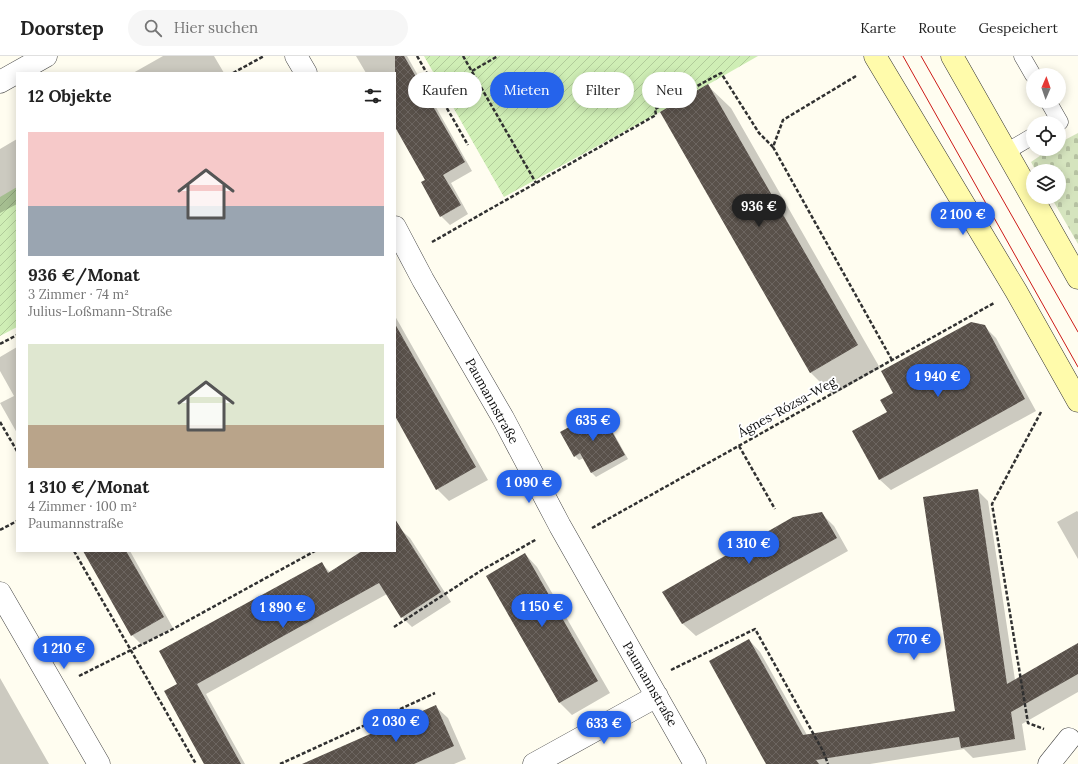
<!DOCTYPE html>
<html lang="de">
<head>
<meta charset="utf-8">
<style>
	body { margin:0; font-family:Lora,serif; background:#f6f6f6; color:#222; height:100vh; display:flex; flex-direction:column; font-size:15px; white-space:nowrap }
	* { box-sizing:border-box; margin:0 }
	p { font-size:13px; color:#767676 }
	.icon { flex:none; width:22px; height:22px; fill:none; stroke:currentColor; stroke-width:2; stroke-linecap:round; stroke-linejoin:round }
	.map { position:relative; flex:1; overflow:hidden }
	.drawer { position:absolute; left:16px; top:16px; width:380px; height:480px; display:flex; flex-direction:column; background:#fff; border-radius:0px; box-shadow:0 2px 10px #0003 }
	.drawer>* { flex:none }
	.guide { position:absolute; left:408px; top:16px; width:380px; height:36px; display:flex; gap:8px }
	.needle { width:26px; rotate:2deg }
	.fabs { position:absolute; left:1026px; top:12px; display:grid; gap:8px }
	.fabs a { display:grid; place-items:center; width:40px; height:40px; border-radius:50%; background:#fff; box-shadow:0 2px 10px #0003; font-size:20px }
	.price { position:absolute; translate:-50% -34px; padding:0 9px; border-radius:14px; background:#2563eb; color:#fff; font-size:13px; line-height:26px; filter:drop-shadow(0 1px 2px #0008) }
	.price::after { content:''; position:absolute; left:50%; top:24px; width:12px; height:9px; margin-left:-6px; background:inherit; clip-path:polygon(0 0,100% 0,50% 100%) }
	.price.on { background:#222; color:#fff }
	ul { padding:0; list-style:none }
	li { display:grid; align-content:center; gap:8px; height:212px; padding:0 12px }
	li span { display:grid; place-items:center; height:124px; border-radius:0px; color:#555 }
	li>.icon { margin-inline-start:auto }
	span .icon { width:72px; height:72px; fill:#fffc; stroke-width:1 }
	li b { font-size:17px }
	h2 { display:flex; justify-content:space-between; align-items:center; height:48px; padding:0 12px; font-size:17px }
	.chip { padding:0 14px; border-radius:18px; background:#fff; box-shadow:0 2px 10px #0003; font-size:14px; line-height:36px }
	.chip.on { background:#2563eb; color:#fff }
	header { display:flex; align-items:center; gap:24px; box-sizing:border-box; height:56px; padding:0 20px; background:#fff; border-bottom:1px solid #e0e0e0 }
	header strong { font-size:19px }
	nav { display:flex; gap:22px; margin-inline-start:auto; font-size:14px }
	.search { width:280px; height:36px; background:#f6f6f6; display:flex; align-items:center; gap:10px; box-sizing:border-box; padding:0 14px; border-radius:22px; color:#767676; font-size:15px }
	.map>svg:first-child { display:block }
	.cemetery { fill:url(#cemetery-stones) }
	.garden { fill:url(#garden-furrows) }
	.shadow { fill:#0003 }
	.building { fill:url(#building-cross-hatch) }
	.lines { fill:none; stroke-linecap:round; stroke-linejoin:round }
	.lane-casing { stroke:#424242; stroke-width:17 }
	.street-casing { stroke:#424242; stroke-width:23 }
	.secondary-casing { stroke:#313131; stroke-width:23 }
	.path { stroke:#313131; stroke-width:2.5; stroke-dasharray:4 2; stroke-linecap:butt }
	.lane { stroke:#fff; stroke-width:16 }
	.street { stroke:#fff; stroke-width:22 }
	.secondary { stroke:#fffbab; stroke-width:22 }
	.tram { stroke:#cd1b18; stroke-width:1 }
	.labels { text-anchor:middle; dominant-baseline:central; stroke-width:4; stroke-linejoin:round; paint-order:stroke }
	.street-label { font-size:13px; fill:#0f0f0f; stroke:#fff }
</style>
</head>
<body>
<header>
<strong>Doorstep</strong>
<div class="search"><svg class="icon" aria-label="search" viewBox="0 0 24 24"><circle cx="10" cy="10" r="6"/><path d="M15 15l6 6"/></svg>Hier suchen</div>
<nav><a>Karte</a><a>Route</a><a>Gespeichert</a></nav>
</header>
<div class="map">
<svg width="1078" height="708" viewBox="0 0 1078 708">
	<defs>
		<pattern id="cemetery-stones" width="16" height="16" patternUnits="userSpaceOnUse"><rect width="16" height="16" fill="#d5e4be"/><path d="M2 7V4a2 2 0 0 1 4 0v3zM10 15v-3a2 2 0 0 1 4 0v3z" fill="#b6c2a2"/></pattern>
		<pattern id="garden-furrows" width="10" height="10" patternUnits="userSpaceOnUse"><rect width="10" height="10" fill="#cfeeb5"/><path d="M-1 1l2-2M0 10L10 0M9 11l2-2" fill="none" stroke="#b1cb9a"/></pattern>
		<pattern id="building-cross-hatch" width="8" height="8" patternUnits="userSpaceOnUse"><rect width="8" height="8" fill="#59514a"/><path d="M0 0l8 8M0 8l8-8" fill="none" stroke="#6c6560"/></pattern>
	</defs>
	<rect width="100%" height="100%" fill="#fffdf0"/>
	<path class="cemetery" d="M1078 77V188L1051 141H1059V115H1036L1031 106 1050 93H1059V87Z"/>
	<path class="garden" d="M424 0H758L660 56 504 141Z
		M17 131V271L0 280V141Z"/>
	<path class="shadow" d="M163 0H214L224 17H133Z
		M356 0H407L472 115 451 127 468 158 450 169 441 160 422 127 426 124 395 69V17H366Z
		M708 30 731 52 880 312 833 339 810 316Z
		M17 83V148L0 157V93Z
		M395 260 488 424 449 445 437 433 395 358Z
		M984 270 996 282 1036 355 891 434 879 423 888 356 894 337Z
		M17 291V377L0 347 14 340 0 315V301Z
		M600 355 604 360 628 403 596 421 592 417 584 402 579 404 575 400Z
		M977 434 988 445 1015 624 1078 589V636L1022 668 1026 694 973 702 964 693 870 708H767L749 584 760 596 807 679 957 656Z
		M1077 455 1078 456V503L1057 466Z
		M821 457 834 470 848 495 696 580 683 568 664 536Z
		M400 473 410 482 451 546 412 571 402 561 387 538 206 638 245 708H205L178 628 321 507 330 516 364 495H395V476Z
		M84 495H130L173 572 142 589 132 579Z
		M525 498 537 511 610 637 572 659 560 647Z
		M0 622 49 708H0Z
		M435 650 448 662 466 703 454 708H304Z"/>
	<path class="building" d="M395 0H404L465 106 443 119 461 149 440 161 421 126 425 124 395 71Z
		M708 28 858 289 810 317 660 56Z
		M971 266 985 269 1025 343 879 424 852 375 887 356 880 344 893 337 881 315Z
		M395 268 476 411 436 434 395 360Z
		M600 354 625 399 591 417 580 397 574 401 560 376Z
		M978 433 1007 628 1078 587V618L1011 656 1015 683 961 692 959 681 816 704 819 708H766L709 605 749 583 803 679 955 655 923 441Z
		M822 456 837 482 682 568 662 536 793 461Z
		M395 463 441 536 401 562 379 527 197 628 241 708H204L164 635 177 628 159 595 322 506 328 517 362 495H395Z
		M83 495H126L164 561 131 580Z
		M525 497 598 625 559 647 486 520Z
		M436 649 454 690 414 708H302Z"/>
	<g class="lines">
		<defs>
			<path id="lane" d="M1022 0 1033 19
				M1048 45 1060 66 1057 67
				M1006 96 1033 80"/>
			<path id="street" d="M296 0 306 17
				M0 26 46 0
				M395 171 423 224 503 362 560 470 695 708
				M0 537 99 708
				M534 708 657 640
				M1049 708 1069 683"/>
			<path id="secondary" d="M875 0 1016 235 1078 345
				M952 0 1078 222"/>
		</defs>
		<use href="#lane" class="lane-casing"/>
		<use href="#street" class="street-casing"/>
		<use href="#secondary" class="secondary-casing"/>
		<path class="path" d="M417 0 468 89
			M463 0 536 127
			M472 15 498 0
			M233 17 264 0
			M856 20 783 64 773 91 892 304
			M432 186 656 59 655 53 721 17 759 77 773 91
			M0 288 17 279
			M1041 356 992 448 1028 667 1044 673
			M0 366 17 395
			M739 390 775 453
			M592 472 994 247
			M0 474 17 465
			M74 495 196 708
			M394 571 482 514 537 483
			M671 614 755 573 823 695 828 708
			M79 620 171 574 315 495
			M280 708 435 637"/>
		<use href="#lane" class="lane"/>
		<use href="#street" class="street"/>
		<use href="#secondary" class="secondary"/>
		<path class="tram" d="M903 0 1078 311
			M921 0 1078 276"/>
	</g>
	<g class="labels">
		<g class="street-label">
			<text transform="translate(492 345) rotate(61)">Paumannstraße</text>
			<text transform="translate(787 351) rotate(-29)">Ágnes-Rózsa-Weg</text>
			<text transform="translate(650 628) rotate(60)">Paumannstraße</text>
		</g>
	</g>
</svg>
<div class="fabs">
<a><svg class="needle" viewBox="-14 -14 28 28"><path d="M0-13l5 13h-10z" fill="#e53935"/><path d="M0 13l5-13h-10z" fill="#767676"/></svg></a>
<a><svg class="icon" aria-label="locate" viewBox="0 0 24 24"><circle cx="12" cy="12" r="6"/><path d="M12 2v4M12 18v4M2 12h4M18 12h4"/></svg></a>
<a><svg class="icon" aria-label="layers" viewBox="0 0 24 24"><path d="M12 4l9 5-9 5-9-5zM3 14l9 5 9-5"/></svg></a>
</div>
<b class="price on" style="left:759px;top:172px">936 €</b>
<b class="price" style="left:963px;top:180px">2 100 €</b>
<b class="price" style="left:938px;top:342px">1 940 €</b>
<b class="price" style="left:593px;top:386px">635 €</b>
<b class="price" style="left:529px;top:448px">1 090 €</b>
<b class="price" style="left:749px;top:509px">1 310 €</b>
<b class="price" style="left:542px;top:572px">1 150 €</b>
<b class="price" style="left:283px;top:573px">1 890 €</b>
<b class="price" style="left:914px;top:605px">770 €</b>
<b class="price" style="left:64px;top:614px">1 210 €</b>
<b class="price" style="left:396px;top:687px">2 030 €</b>
<b class="price" style="left:604px;top:689px">633 €</b>
<div class="guide">
<a class="chip">Kaufen</a>
<a class="chip on">Mieten</a>
<a class="chip">Filter</a>
<a class="chip">Neu</a>
</div>
<section class="drawer">
<h2>12 Objekte<svg class="icon" aria-label="filters" viewBox="0 0 24 24"><path d="M4 7h16M4 17h16"/><circle cx="9" cy="7" r="2"/><circle cx="15" cy="17" r="2"/></svg></h2>
<ul>
<li><span style="background:linear-gradient(#f6c9c9 60%,#9aa5b1 0)"><svg class="icon" aria-label="home" viewBox="0 0 24 24"><path d="M3 11l9-7 9 7M6 9v11h12V9"/></svg></span><div><b>936 €/Monat</b><p>3 Zimmer · 74 m²</p><p>Julius-Loßmann-Straße</p></div></li>
<li><span style="background:linear-gradient(#dfe7d0 65%,#b9a48a 0)"><svg class="icon" aria-label="home" viewBox="0 0 24 24"><path d="M3 11l9-7 9 7M6 9v11h12V9"/></svg></span><div><b>1 310 €/Monat</b><p>4 Zimmer · 100 m²</p><p>Paumannstraße</p></div></li>
</ul>
</section>
</div>
</body>
</html>
